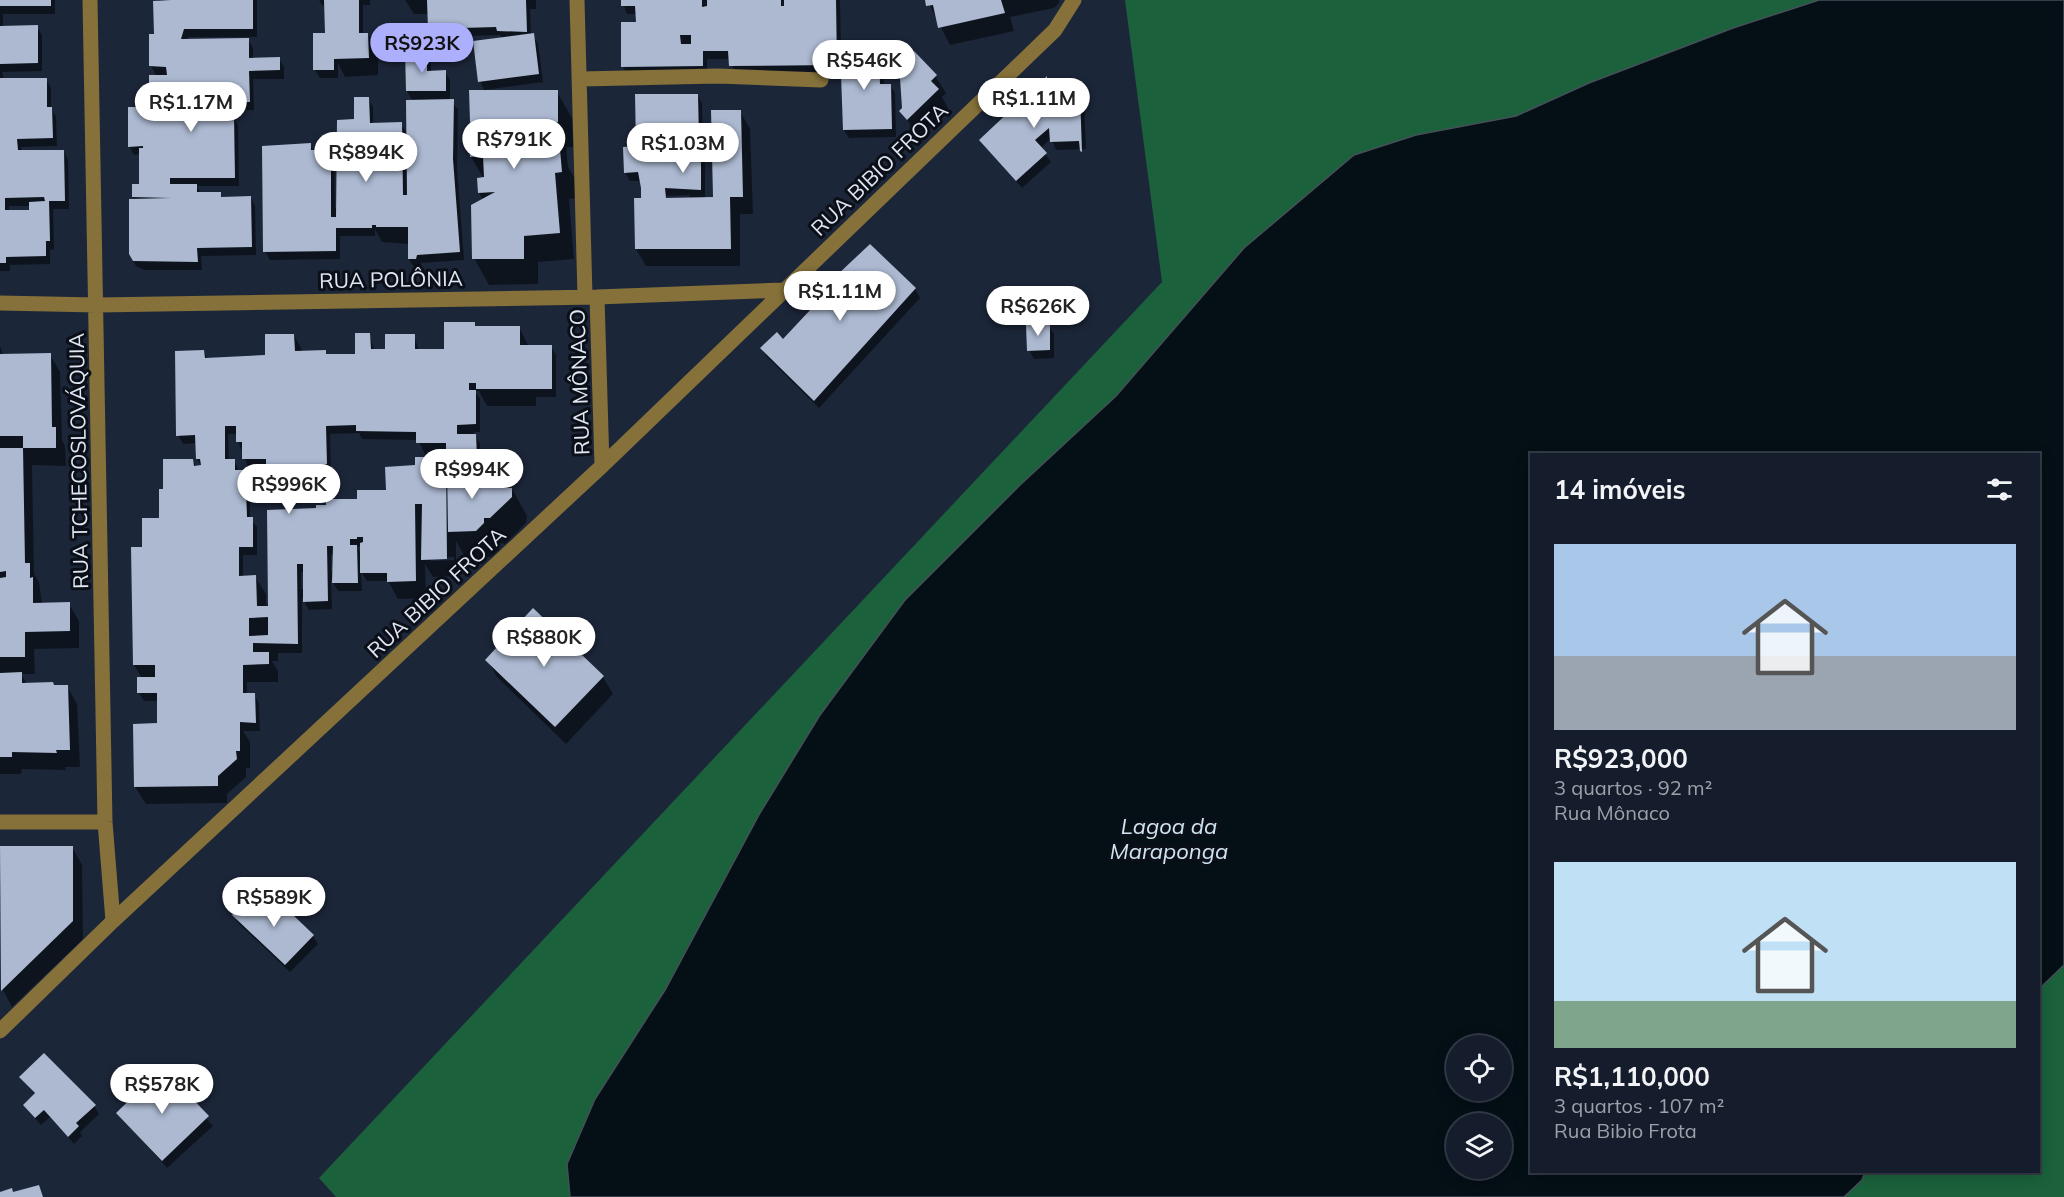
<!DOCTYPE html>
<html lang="pt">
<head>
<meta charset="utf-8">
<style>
	body { margin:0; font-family:Mulish,sans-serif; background:#222937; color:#f1f3f6; height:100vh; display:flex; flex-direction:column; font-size:22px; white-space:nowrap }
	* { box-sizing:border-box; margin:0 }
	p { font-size:20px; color:#9da1a9 }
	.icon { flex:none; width:33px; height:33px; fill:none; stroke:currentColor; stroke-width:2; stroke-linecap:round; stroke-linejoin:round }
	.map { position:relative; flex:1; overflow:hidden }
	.panel { position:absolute; left:1530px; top:453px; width:510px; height:720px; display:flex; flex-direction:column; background:#151c2b; border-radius:0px; box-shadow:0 3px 15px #0003,0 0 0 2px #343a47 }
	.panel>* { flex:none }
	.tools { position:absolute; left:1446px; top:1035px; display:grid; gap:12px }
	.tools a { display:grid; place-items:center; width:66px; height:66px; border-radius:50%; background:#151c2b; box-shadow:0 3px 15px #0003,0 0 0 2px #343a47; font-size:30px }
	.price { position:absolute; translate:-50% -51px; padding:0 14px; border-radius:21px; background:#fff; color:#222; font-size:20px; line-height:39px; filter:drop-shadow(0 2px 3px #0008) }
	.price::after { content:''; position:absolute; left:50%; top:36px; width:18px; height:14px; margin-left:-9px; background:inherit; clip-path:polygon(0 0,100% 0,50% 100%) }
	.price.active { background:#acaffb; color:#111 }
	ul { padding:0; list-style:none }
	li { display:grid; align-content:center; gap:12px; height:318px; padding:0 24px }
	li span { display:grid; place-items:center; height:186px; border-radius:0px; color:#555 }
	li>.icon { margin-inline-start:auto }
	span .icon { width:108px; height:108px; fill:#fffc; stroke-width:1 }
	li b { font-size:26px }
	h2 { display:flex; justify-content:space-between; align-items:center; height:72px; padding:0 24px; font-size:26px }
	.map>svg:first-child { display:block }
	.forest { fill:#1b613c }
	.water { fill:#040f16; stroke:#465059; stroke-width:1.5; fill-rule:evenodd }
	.shadow { fill:#0007; fill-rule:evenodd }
	.building { fill:#acb9d1; fill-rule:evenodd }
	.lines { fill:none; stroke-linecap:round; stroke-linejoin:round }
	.minor { stroke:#857139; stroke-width:15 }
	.labels { text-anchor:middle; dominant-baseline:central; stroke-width:6; stroke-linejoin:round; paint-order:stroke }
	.street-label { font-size:21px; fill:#e0e7f4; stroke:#0b0f17 }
	.water-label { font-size:22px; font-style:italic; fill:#d0e4f2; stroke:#0b0f17 }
</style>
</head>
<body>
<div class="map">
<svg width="2064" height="1197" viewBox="0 0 2064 1197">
	<rect width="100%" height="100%" fill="#1c2639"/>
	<path class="forest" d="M1125 0H1819L1733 28 1589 83 1516 116 1417 135 1244 248 1116 396 905 600 820 715 760 813 665 990 595 1099 567 1164 570 1197H336L319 1178 1162 282Z
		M2064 965V1197H1844L1862 1180 1865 1172H2038L2039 989Z"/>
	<path class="water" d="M1819 0H2064V965L2039 989 2038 454H1532V1172H1865L1862 1180 1844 1197H570L567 1164 595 1099 665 990 760 813 820 715 905 600 1019 486 1116 396 1244 248 1354 155 1416 135 1516 116 1589 83 1733 28ZM1456 1046H1502V1090H1456ZM1456 1124H1502V1168H1456Z"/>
	<path class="shadow" d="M0 0H55V14H3V27H37L42 35V71L2 72 4 80 46 79 51 88V108L56 117 57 146 21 147 22 152 64 151 68 160 69 209H53L54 249 50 250V264L10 265V271H0ZM9 206H30L31 211H9Z
		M158 0H257V37H188V41L248 40 253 48V60L279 59 284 67V79H253L254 110 186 111V115L233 117 238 125 239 186H197L201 194H220L223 199 251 198 255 206 256 255 201 256 202 270H144L136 266 131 257 133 197 141 185V154L134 155 129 146 151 109 157 77 151 66Z
		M319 0H370V5H363V34H368L378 52V75L345 77 338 63V78H320L315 70 327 35 326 5H322Z
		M405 0H536V9H530L531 35 538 43 543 82 484 90 480 81 503 39 500 35 435 37 430 28 429 14H414Z
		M622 0H840L841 49 878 48 883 56 884 86 890 85 895 93 896 137 849 138 844 130 843 73 735 74 730 59H707V74L628 75 623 67 637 23V14H627Z
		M927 0H1059V3L1054 8 1010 17 1014 31 950 45Z
		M426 51 431 60V72H445L450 80V101L458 109 457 168 464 260 421 263V267H414L409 259V244L382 242 375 229V236H340V259L270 260 265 251 310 145 314 151H330L334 160 335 208H338L356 121 368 98 373 107V124H401L408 135 413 102 407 91Z
		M935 76 946 93 942 97 948 108 918 136 901 111Z
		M1047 78 1051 86 1052 95 1079 94 1084 103 1086 149 1056 150 1051 138 1041 148 1051 162 1022 188 981 140Z
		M557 92 572 118 573 147H566L568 167 574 177 576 198 569 199 574 259 538 262V284L489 285 474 258 483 200 479 192 484 179 471 157 475 128 471 122Z
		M698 95 702 104 703 146H699L705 156V199H714L740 111 750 129 753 214H740V266H646L636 249 691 199 689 195 642 197 641 181H630L625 172 638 148Z
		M870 246 915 289 920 298 819 408 767 357 762 349 783 341 840 280 838 276Z
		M474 323 477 328 519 327 529 347H551L556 355V397H536V406H487L479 391H475L480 399V432H474L480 444 481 465H452L449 460H446L454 474 481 470 492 489H512L527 516 526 523 505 544 499 543V550L491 557H465L456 541V576L433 577 425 564 426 598 398 599 388 581H367L361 572 362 591H338L331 579 332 609 309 610 302 597V653H278V661H272L278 671V682H247V695H254L259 703 260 731H243L250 742V768H246V777L227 794V803L146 804 135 787 160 725 158 701H144L139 693 138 678H142L134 665 144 549 160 520 164 490 193 461 196 467H202L197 459V443L183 444 178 435 204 352 208 360 264 357 294 335 303 352H325L327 356 356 355 369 335 375 351H387L414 336 419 350H443ZM359 433 362 439 418 440 427 458 387 492 318 509 266 607V594L255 577H243V555H257V527L250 519V497H257V480L252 471H239L234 460H229L228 434H238V441L248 467H268L278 489H305V473L331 472 330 434ZM361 546 362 555 357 547ZM334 554V572L331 571V555ZM454 557V560L431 561V558ZM301 572H304V589H301Z
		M1049 326 1054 334V358L1034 359 1029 350Z
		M0 346 3 355H50L60 372 62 440 65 446 66 466 32 465 34 574 39 582 42 604H69L79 621V648L34 649 35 674H21L27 684 67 686 77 704 80 767H65L66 770 22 769 21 774H0Z
		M487 660 603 677 613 694 566 744 497 677Z
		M72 847 82 865 83 939 12 1007 3 990 0 881Z
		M259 911 313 936 318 944 290 972 238 923 234 915Z
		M163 1070 213 1126 167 1168 118 1113Z
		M21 1077 94 1106 99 1114 80 1132 82 1136 74 1144 50 1117 41 1125 30 1113 25 1105 35 1095Z"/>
	<path class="building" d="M0 0H51V6H0Z
		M171 0H253V29H184L181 39 249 38V58L280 57V70L249 71 250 102 182 103V113H224V116H234L235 178H170V184H197V192H221V197L251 196 252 247 197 248 198 262 133 261 129 254V199L171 198 132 197V184H139V148H143V146L128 147V107H149V75H167L166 67 149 66V34H154L153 1Z
		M324 0H359V33H368L369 58 334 59V70H313V33H325Z
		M427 0H526L527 32 497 31 496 27 428 29Z
		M621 0H702V7L707 6V0H781V6H784V0H836L837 65 729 66 728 51H703V66L621 67V22H636L635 6H621ZM680 35H691V44H681Z
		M925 0H1001L1005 13 938 28 933 5 926 6Z
		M38 25V63L0 64V26Z
		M534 33 539 74 478 82 473 41Z
		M840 47H879L880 84H891L892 129 843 130Z
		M405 50H427V71L446 70V91H406Z
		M914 51 937 75 931 81 939 89 907 120 899 111 902 108 899 63Z
		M1047 76 1048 94 1080 93 1082 152 1080 151 1079 141 1050 142 1049 128 1035 140 1047 153 1016 181 979 140Z
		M0 78H47V107H52L53 138 17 139 18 150H64L65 201H49L50 241H46V256L6 257V263H0ZM44 197 45 201 29 202V210H5V198Z
		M469 90H558V122H552L556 150 560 149 562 172 555 173 560 233 524 236V259H472L471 205 495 192 478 193 477 178 484 177 483 156 470 157 468 127 502 124 470 122Z
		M635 94H698L699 138H682V146H701V190L665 188 666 198 713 197 711 110H741L743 197H730L731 249H635L634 198H641V188L638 172 624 173 623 147 636 146Z
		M354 97H369L370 123 402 122 403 195H407L406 100 454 99 453 159 460 252 417 255 416 259H408V227H376V225H372V228H336V251L263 252 262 146 311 143V150H331V217H336L337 120 354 119Z
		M870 244 916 288 814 401 760 348 777 332 783 339 840 278 836 276Z
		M444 322H475V326H520V345H552V389H476V383H469V390H476V424L457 425V434H476L477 457H446V443H416V432L356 431V425L326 426 327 464 296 465V472H266V459H242V442H236V426H225V459H235V470H253V489H246L247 517H253V547H239V576L256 575 257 606H268L267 510 316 508V505H326V499H357V490H386L385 467 415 465V457H446L447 559 421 560 422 504H415L416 581 387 582V573H360V543L363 542V537H357V539H350V545H357L358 583H332L333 546H327L328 601 303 602V564H297L298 644 253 643V652H269V664L243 665V693H255L256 723 240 722V751H236L237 759 218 776V786L134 787 133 724 157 723V693H137V677H155V665H133L131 547H142V518H159V489H163V459H193L194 466 201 465 200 459H196L195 435 176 436 175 351 204 350 205 358 265 355V334H294L295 351 326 350V354H355V333H370L371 349H385V334H415V349H444ZM268 617V635L249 636V618Z
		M1050 324V350L1027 351 1026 325Z
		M51 353 52 427H56V448H23V436H0V354Z
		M0 448H23L25 563H30V578L33 577V603L70 602V631L25 632V657H0V578L6 577V571L0 572Z
		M447 468H482V488H512V497L490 518H484V523L476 531 448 532Z
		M533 608 604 676 555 727 485 660Z
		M22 672V683L53 682 54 685H68L70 750H56L57 753 12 752V757H0V673Z
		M0 846H73V921L1 991Z
		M272 895 314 935 285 965 232 915 248 898 259 909Z
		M44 1053 96 1105 76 1123 79 1126 68 1137 44 1110 35 1118 23 1105 35 1093 19 1077Z
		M163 1068 209 1116 162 1161 116 1113Z
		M39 1185 43 1197H0V1192L12 1188 13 1192Z"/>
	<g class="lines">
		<path class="minor" d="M90 0 105 822 113 921
			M577 0 585 296
			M581 79 718 76 821 80
			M597 297 602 466
			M0 303 97 305 597 297 783 290
			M0 822H105
			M0 1031 113 921 602 466 1055 30 1074 0"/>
	</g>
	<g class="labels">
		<g class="street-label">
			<text transform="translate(879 169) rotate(-44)">RUA BIBIO FROTA</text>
			<text transform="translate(391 279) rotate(-1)">RUA POLÔNIA</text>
			<text transform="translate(579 382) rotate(-92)">RUA MÔNACO</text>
			<text transform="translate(78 461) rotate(-91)">RUA TCHECOSLOVÁQUIA</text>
			<text transform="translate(436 592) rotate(-43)">RUA BIBIO FROTA</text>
		</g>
		<g class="water-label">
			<text x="1169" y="826">Lagoa da<tspan x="1169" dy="25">Maraponga</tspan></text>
		</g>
	</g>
</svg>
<div class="tools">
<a><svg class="icon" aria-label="locate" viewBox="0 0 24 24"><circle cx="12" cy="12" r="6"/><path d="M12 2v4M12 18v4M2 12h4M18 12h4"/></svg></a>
<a><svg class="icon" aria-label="layers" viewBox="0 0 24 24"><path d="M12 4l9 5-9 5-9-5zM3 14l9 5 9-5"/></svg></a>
</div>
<b class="price active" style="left:422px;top:74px">R$923K</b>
<b class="price" style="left:864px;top:91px">R$546K</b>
<b class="price" style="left:1034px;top:129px">R$1.11M</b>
<b class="price" style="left:191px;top:133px">R$1.17M</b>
<b class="price" style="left:514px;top:170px">R$791K</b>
<b class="price" style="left:683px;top:174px">R$1.03M</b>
<b class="price" style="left:366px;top:183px">R$894K</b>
<b class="price" style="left:840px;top:322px">R$1.11M</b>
<b class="price" style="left:1038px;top:337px">R$626K</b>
<b class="price" style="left:472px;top:500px">R$994K</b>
<b class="price" style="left:289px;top:515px">R$996K</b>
<b class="price" style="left:544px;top:668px">R$880K</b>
<b class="price" style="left:274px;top:928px">R$589K</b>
<b class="price" style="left:162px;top:1115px">R$578K</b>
<section class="panel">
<h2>14 imóveis<svg class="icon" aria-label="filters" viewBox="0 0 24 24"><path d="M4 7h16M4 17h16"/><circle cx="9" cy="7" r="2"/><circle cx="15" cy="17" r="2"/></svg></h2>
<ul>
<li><span style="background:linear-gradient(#a9c7e8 60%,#9aa5b1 0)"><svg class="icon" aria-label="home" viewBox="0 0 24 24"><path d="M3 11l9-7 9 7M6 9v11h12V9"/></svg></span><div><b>R$923,000</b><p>3 quartos · 92 m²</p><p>Rua Mônaco</p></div></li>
<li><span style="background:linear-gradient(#bfe0f5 75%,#7fa58c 0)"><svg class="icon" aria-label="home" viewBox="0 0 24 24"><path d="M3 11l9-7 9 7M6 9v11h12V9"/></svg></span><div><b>R$1,110,000</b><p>3 quartos · 107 m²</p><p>Rua Bibio Frota</p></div></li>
</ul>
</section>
</div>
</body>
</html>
